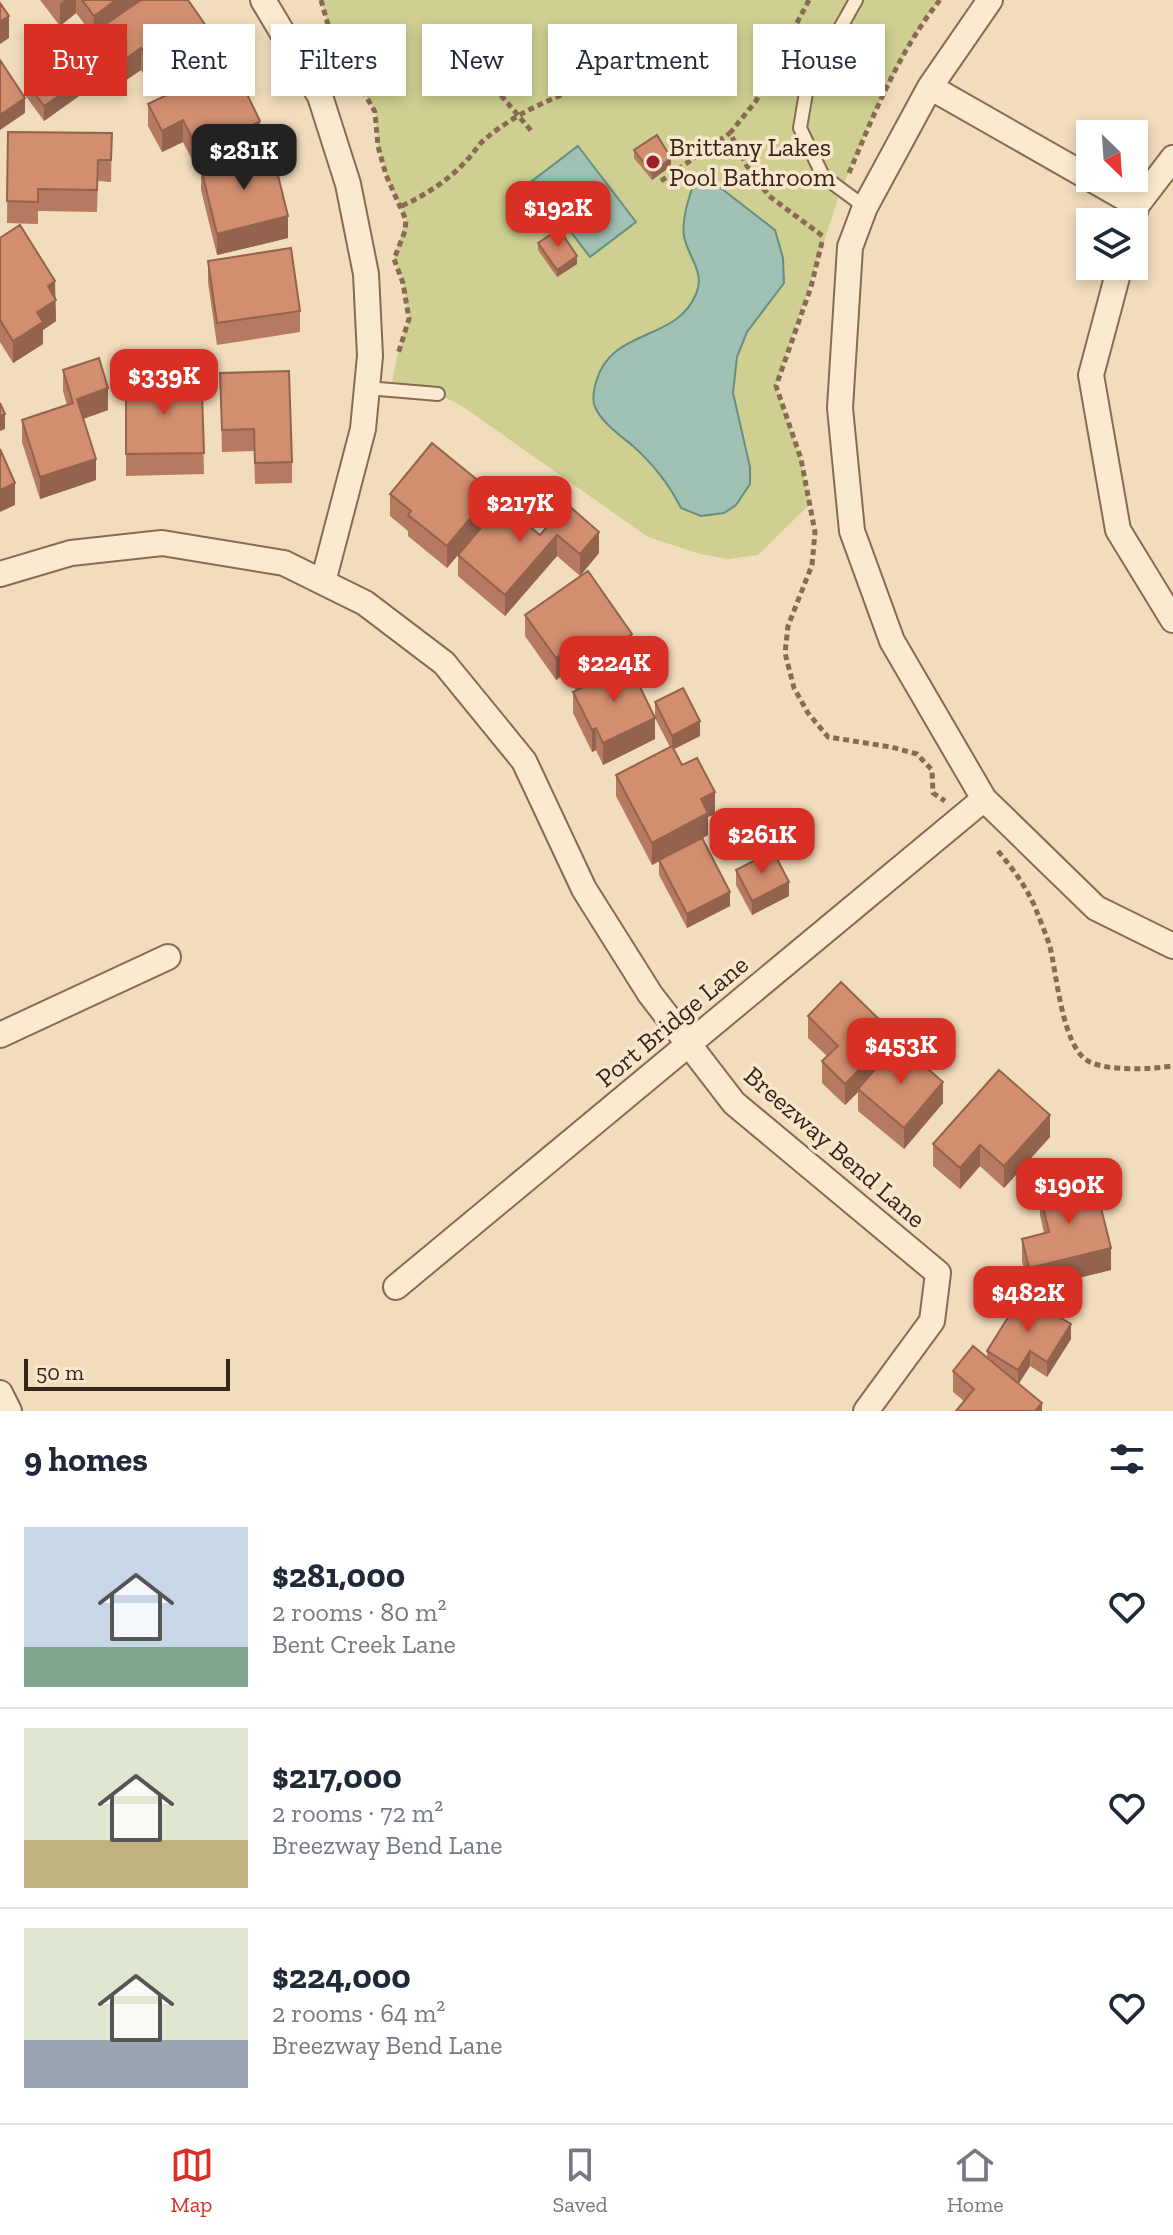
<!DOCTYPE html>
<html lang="en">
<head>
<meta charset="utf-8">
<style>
	body { margin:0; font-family:"Zilla Slab",serif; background:#f6f6f7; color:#1f2937; height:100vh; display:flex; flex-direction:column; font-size:30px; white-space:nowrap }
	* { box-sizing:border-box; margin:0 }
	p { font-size:26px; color:#747a83 }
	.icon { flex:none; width:44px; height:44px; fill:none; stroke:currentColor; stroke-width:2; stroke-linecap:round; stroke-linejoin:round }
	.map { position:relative; height:1411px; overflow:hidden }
	.panel { display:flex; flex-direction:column; background:#fff; flex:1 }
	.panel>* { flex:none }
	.guide { position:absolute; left:24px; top:24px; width:1126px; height:72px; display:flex; gap:16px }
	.needle { width:52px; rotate:155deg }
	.buttons { position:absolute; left:1076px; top:120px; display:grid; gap:16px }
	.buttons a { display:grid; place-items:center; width:72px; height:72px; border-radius:0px; background:#fff; box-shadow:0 4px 12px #0003; font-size:40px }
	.scale { position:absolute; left:24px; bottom:20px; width:206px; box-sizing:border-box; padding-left:8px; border:4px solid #37251a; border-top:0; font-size:22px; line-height:28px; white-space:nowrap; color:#37251a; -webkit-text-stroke:6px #f8e7cc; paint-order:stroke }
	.price { position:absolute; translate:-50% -68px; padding:0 18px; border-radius:16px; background:#d93025; color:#fff; font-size:26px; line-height:52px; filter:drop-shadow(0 2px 4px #0008) }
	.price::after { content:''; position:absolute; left:50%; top:48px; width:24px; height:18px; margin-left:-12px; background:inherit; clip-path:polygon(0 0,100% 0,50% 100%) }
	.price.active { background:#222; color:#fff }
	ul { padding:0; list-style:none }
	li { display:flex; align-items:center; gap:24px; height:200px; padding:0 24px }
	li+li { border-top:2px solid #e0e1e3 }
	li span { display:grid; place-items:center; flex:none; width:224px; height:160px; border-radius:0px; color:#555 }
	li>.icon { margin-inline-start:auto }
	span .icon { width:96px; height:96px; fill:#fffc; stroke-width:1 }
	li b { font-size:34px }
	h2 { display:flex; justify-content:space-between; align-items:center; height:96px; padding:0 24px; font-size:34px }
	.pill { padding:0 28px; border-radius:0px; background:#fff; box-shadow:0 4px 12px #0003; font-size:28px; line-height:72px }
	.pill.active { background:#d93025; color:#fff }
	.tab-bar { display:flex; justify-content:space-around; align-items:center; height:112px; border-top:2px solid #e0e1e3; background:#fff; font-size:22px; color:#747a83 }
	.tab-bar a { display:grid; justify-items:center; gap:4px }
	.tab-bar .active { color:#d93025 }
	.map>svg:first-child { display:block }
	.green { fill:#cecf90 }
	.water { fill:#a0c1b4; stroke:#678f81; stroke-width:2 }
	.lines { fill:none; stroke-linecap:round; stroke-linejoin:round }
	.lane-casing { stroke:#896b54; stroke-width:16 }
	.street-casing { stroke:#896b54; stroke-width:28 }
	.path { stroke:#896b54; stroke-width:5; stroke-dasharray:6 4; stroke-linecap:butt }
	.lane { stroke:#fbeacf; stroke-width:12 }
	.street { stroke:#fbeacf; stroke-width:24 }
	.wall { fill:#b57a5f }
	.shaded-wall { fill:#93634e }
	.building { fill:#d28e6f; stroke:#93634e; stroke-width:2 }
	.poi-dot { fill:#9c212d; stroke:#f8e7cc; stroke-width:3 }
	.labels { text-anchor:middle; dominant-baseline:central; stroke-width:7; stroke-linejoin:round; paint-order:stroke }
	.poi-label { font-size:26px; fill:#37251a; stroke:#f8e7cc; text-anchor:start }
	.street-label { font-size:26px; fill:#37251a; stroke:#f8e7cc }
</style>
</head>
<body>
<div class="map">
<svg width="1173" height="1411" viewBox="0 0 1173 1411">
	<rect width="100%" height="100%" fill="#f1dcbc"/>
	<path class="green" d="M321 0H940L924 20 883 94 841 190 776 386 801 459 810 504 758 555 728 559 700 554 648 537 462 406 438 394 390 392 398 353 409 319 403 283 394 259 406 219 386 175 378 146 375 112 330 32Z"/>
	<path class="water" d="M578 146 636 222 590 257 532 181Z
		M705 171 722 189 775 230 783 258 784 283 747 332 737 357 733 393 750 467V484L736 505 724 513 701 516 681 508C669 484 653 464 633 446 620 435 602 423 595 407 592 400 594 389 596 382 611 327 676 343 696 294 706 272 687 256 684 236 681 217 691 193 696 176Z"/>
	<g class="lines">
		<defs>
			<path id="lane" d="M856 0 807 87 800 128 823 176 865 207
				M367 388 438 394"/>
			<path id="street" d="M263 0 320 96 348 184 366 274 370 356 363 429 323 582
				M990 0 930 87 865 207 850 247 840 408 852 531 892 641 984 799 1096 908 1173 946
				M930 87 1137 205
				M1132 222 1137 205 1173 158
				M1120 266 1091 375 1118 530 1173 620
				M0 574 71 553 162 543 284 563 365 603 444 663 524 761 584 889 650 994 734 1103 938 1273 932 1321 866 1411
				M0 1035 168 957
				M396 1287 984 799
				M0 1393 9 1411"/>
		</defs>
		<use href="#lane" class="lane-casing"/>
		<use href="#street" class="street-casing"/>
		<path class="path" d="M321 0 330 32 375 112 378 146 386 175 406 220 405 231 394 259 403 283 409 319 398 354
			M809 0 756 101 730 133 747 166 769 196 824 237
			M488 80 533 133
			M849 173C874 114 899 51 940 0
			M661 181 730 133
			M402 206C427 194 449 180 468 159 474 153 478 145 484 140 514 114 548 100 584 86
			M822 242 811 287 776 386 801 459 815 532 812 565 788 626 785 653 794 688 808 713 828 737 891 747 917 754 932 770 933 793 945 801
			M998 851C1013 869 1025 885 1035 907 1040 920 1046 934 1050 947 1057 975 1062 1046 1088 1061 1109 1072 1150 1069 1173 1066"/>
		<use href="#lane" class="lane"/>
		<use href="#street" class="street"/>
	</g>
	<path class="wall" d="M40 0H188L213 58 260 142 217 164 288 238 217 255 201 190V172L199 173 183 142 162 152 148 126V104L192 82V72L158 95 141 70 113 89 90 57V35L92 34 76 13 60 26Z
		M25 80 79 96 44 121 25 95Z
		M8 132 112 133 111 182 98 181 97 212 38 211V224L7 223Z
		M634 150 671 166 652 180 634 158Z
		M0 238 55 298 56 321 43 330V344L13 363 0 342Z
		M538 243 577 264 557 277 538 250Z
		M208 261 300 311V332L217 345 208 282Z
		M63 370 108 410 83 419 96 480 40 499 22 442V420L67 405 63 391Z
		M220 373 292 462V483L255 484 254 451 222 452Z
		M140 392 202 393 204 474 126 476V393Z
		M390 494 492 514 540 535 567 504 599 553 580 576 557 556 505 616 458 576V555L447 568 408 536V531L390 516Z
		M525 615 632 656 600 678 655 716V702L700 736 674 749 682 765 715 814 708 817V835L703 838 730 906 687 928 659 875V861L652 865 616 796V775L670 747 655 718V739L603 765 596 750 592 752 573 713V692L576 690 564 674 556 680 525 636Z
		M736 870 789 896 752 915 736 885Z
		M808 1016 894 1047 943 1103 904 1149 858 1111V1092L845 1105 822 1083V1061L827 1056 808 1038Z
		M1050 1137 1004 1188 980 1166 960 1189 933 1166V1144Z
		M1040 1194 1111 1270 1029 1290 1022 1261V1239L1044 1233 1040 1215Z
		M1071 1339 1047 1377 1030 1366 1019 1383 1042 1411 964 1401 953 1392V1371L987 1357V1351Z"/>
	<path class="shaded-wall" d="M65 0H76V13L60 26V4Z
		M116 0H145L94 38V16Z
		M9 16V38L0 44V22Z
		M213 36V58L192 68V72L158 95V74Z
		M141 48V70L113 89V68Z
		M79 82V96L44 121V106Z
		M25 98V113L0 130V115Z
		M183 120V142L162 152V131Z
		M260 121V142L202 172 201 168V172L199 173V152Z
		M671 158V166L652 180V173Z
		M288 216V238L217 255V234Z
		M577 256V264L557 277V270Z
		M55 281 56 321 43 330V344L13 363V341L37 312 48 286Z
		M108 388V410L77 421V399Z
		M5 414V429L0 431V416Z
		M96 459V480L40 499V477Z
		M15 483V505L0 512V490Z
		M492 492V514L447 568V546Z
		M599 532V553L580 576V554Z
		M557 535V556L505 616V595Z
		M632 634V656L578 694V672Z
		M564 652V674L556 680V658Z
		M655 718V739L603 765V743Z
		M700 721V736L672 750V736Z
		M596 728V750L592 752V730Z
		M715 792V814L708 817V835L652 865V843L701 799Z
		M789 882V896L752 915V901Z
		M730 892V906L687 928V914Z
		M894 1034V1055L858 1089V1092L845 1105V1084Z
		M943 1082V1103L904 1149V1128Z
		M1050 1115V1137L1004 1188V1166Z
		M980 1145V1166L960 1189V1168Z
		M1111 1248V1270L1029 1290V1268Z
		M1071 1324V1339L1047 1377V1362Z
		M1030 1351V1366L1018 1385V1370Z
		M1042 1403V1411H1035Z"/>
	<path class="building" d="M82 0H116L94 16Z
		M141 0H188L213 36 158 74 141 48 113 68 90 35Z
		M0 3 9 16 0 22Z
		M226 51 260 121 199 152 183 120 162 131 148 104 198 80 192 68Z
		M60 56 79 82 44 106 25 80Z
		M0 60 25 98 0 115Z
		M8 132 112 133 111 160H98L97 190 38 189V202L7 201Z
		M657 135 671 158 652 173 634 150Z
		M272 151 288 216 217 234 201 168Z
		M20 225 55 281 48 286 56 300 37 312 43 322 13 341 0 320V238Z
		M559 229 577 256 557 270 538 243Z
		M291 248 300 311 217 323 208 261Z
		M99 358 108 388 77 399 96 459 40 477 22 420 73 403 63 370Z
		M289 371 292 462 255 463 254 429 222 430 220 373Z
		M182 373V393H202L204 453 126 454V393L140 392V374Z
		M0 403 5 414 0 416Z
		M432 443 492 492 447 546 408 515 411 511 390 494Z
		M0 449 15 483 0 490Z
		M502 503 540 535 567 504 599 532 580 554 557 535 505 595 458 555Z
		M588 571 632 634 578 672 564 652 556 658 525 615Z
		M629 664 655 718 603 743 596 728 592 730 573 692Z
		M683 688 700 721 672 736 655 702Z
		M672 746 682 765 697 758 715 792 701 799 708 813 652 843 616 775Z
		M702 838 730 892 687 914 659 860Z
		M773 851 789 882 752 901 736 870Z
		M841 982 894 1034 845 1084 822 1061 838 1046 808 1016Z
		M898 1043 943 1082 904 1128 858 1089Z
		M999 1070 1050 1115 1004 1166 980 1145 960 1168 933 1144Z
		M1094 1180 1111 1248 1029 1268 1022 1239 1049 1232 1040 1194Z
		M1022 1295 1071 1324 1047 1362 1030 1351 1018 1370 987 1351Z
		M973 1346 1042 1403 1035 1411H956L974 1389 953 1371Z"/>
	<circle class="poi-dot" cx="653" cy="162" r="8"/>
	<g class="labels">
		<g class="poi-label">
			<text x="669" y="147">Brittany Lakes<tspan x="669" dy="30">Pool Bathroom</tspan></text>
		</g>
		<g class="street-label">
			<text transform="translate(672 1021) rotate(-40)">Port Bridge Lane</text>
			<text transform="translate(835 1147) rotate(41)">Breezway Bend Lane</text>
		</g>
	</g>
</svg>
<div class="buttons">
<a><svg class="needle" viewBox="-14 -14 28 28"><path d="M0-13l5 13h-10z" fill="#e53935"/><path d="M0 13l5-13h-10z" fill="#747a83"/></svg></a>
<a><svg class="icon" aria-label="layers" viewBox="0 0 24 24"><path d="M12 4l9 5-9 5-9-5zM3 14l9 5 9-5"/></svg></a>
</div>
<div class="scale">50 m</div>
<b class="price active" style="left:244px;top:192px">$281K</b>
<b class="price" style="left:558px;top:249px">$192K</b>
<b class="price" style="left:164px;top:417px">$339K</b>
<b class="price" style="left:520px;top:544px">$217K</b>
<b class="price" style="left:614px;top:704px">$224K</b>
<b class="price" style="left:762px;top:876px">$261K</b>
<b class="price" style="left:901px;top:1086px">$453K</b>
<b class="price" style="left:1069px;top:1226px">$190K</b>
<b class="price" style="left:1028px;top:1334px">$482K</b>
<div class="guide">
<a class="pill active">Buy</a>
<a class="pill">Rent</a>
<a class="pill">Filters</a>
<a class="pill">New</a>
<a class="pill">Apartment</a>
<a class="pill">House</a>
</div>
</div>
<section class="panel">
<h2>9 homes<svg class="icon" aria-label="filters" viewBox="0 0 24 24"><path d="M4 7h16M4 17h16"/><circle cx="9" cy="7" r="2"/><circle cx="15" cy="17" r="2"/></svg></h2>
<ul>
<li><span style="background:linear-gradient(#c9d6e8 75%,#7fa58c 0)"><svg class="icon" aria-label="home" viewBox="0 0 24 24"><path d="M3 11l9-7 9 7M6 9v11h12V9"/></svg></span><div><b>$281,000</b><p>2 rooms · 80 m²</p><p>Bent Creek Lane</p></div><svg class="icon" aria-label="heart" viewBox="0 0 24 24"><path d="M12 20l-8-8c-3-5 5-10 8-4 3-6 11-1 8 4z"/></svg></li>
<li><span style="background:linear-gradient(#dfe7d0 70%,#c2b280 0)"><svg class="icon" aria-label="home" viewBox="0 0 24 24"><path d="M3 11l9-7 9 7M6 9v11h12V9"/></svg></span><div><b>$217,000</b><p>2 rooms · 72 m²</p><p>Breezway Bend Lane</p></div><svg class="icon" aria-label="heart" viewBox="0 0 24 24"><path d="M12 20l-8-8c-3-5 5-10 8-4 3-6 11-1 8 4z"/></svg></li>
<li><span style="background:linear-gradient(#dfe7d0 70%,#9aa5b1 0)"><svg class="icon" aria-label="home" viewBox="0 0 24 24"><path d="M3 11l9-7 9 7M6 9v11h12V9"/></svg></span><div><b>$224,000</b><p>2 rooms · 64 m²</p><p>Breezway Bend Lane</p></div><svg class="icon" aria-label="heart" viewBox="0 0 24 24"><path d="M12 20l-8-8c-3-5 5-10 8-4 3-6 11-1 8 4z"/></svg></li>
</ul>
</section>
<nav class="tab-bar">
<a class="active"><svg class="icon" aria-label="map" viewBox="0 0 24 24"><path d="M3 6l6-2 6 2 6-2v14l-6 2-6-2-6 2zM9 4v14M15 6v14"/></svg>Map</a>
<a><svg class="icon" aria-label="saved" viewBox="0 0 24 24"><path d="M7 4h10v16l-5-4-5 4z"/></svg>Saved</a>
<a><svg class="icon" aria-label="home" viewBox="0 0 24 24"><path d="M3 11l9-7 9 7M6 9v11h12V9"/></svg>Home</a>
</nav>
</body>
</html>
